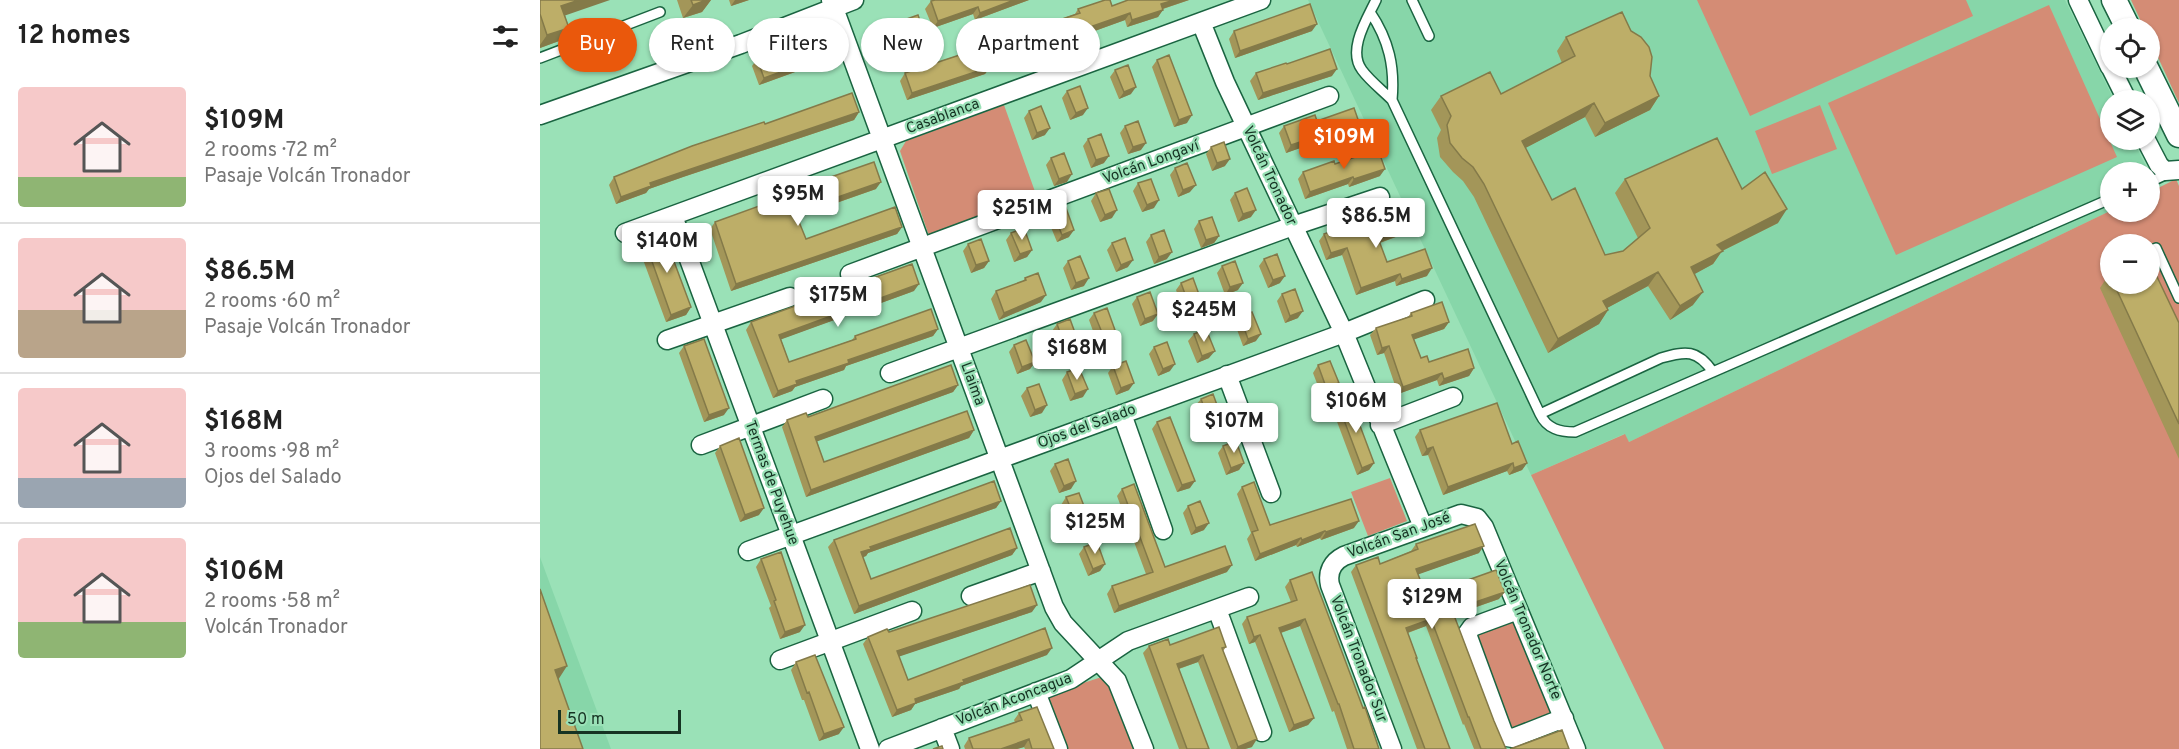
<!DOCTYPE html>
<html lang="en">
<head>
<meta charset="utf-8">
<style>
	body { margin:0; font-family:Overpass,sans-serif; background:#f2f2f2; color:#222; height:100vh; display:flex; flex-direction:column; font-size:22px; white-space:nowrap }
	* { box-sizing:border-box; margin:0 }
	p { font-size:20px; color:#767676 }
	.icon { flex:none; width:33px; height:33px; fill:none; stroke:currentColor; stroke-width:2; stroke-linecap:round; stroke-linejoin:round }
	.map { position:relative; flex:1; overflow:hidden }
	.sheet { display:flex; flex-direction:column; background:#fff; width:540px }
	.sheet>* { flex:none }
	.banner { position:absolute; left:18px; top:18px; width:570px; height:54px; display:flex; gap:12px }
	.controls { position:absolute; left:1560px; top:18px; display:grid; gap:12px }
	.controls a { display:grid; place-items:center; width:60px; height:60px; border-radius:50%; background:#fff; box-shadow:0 2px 4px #0004; font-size:30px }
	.scale { position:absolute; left:18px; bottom:15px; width:123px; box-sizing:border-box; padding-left:6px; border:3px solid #163323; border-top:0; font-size:16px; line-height:21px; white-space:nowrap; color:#163323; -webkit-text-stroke:4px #9ae1b7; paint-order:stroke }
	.price { position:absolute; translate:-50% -51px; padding:0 14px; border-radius:6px; background:#fff; color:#222; font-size:20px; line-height:39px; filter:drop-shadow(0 2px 3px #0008) }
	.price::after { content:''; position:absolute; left:50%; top:36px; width:18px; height:14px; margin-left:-9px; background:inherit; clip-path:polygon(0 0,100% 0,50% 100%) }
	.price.active { background:#ea580c; color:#fff }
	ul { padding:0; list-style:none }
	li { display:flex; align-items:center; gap:18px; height:150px; padding:0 18px }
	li+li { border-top:2px solid #e0e0e0 }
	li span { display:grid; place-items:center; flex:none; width:168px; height:120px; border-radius:6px; color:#555 }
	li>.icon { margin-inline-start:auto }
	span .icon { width:72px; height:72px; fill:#fffc; stroke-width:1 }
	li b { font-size:26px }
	h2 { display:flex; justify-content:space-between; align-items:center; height:72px; padding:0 18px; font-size:26px }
	.pill { padding:0 21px; border-radius:27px; background:#fff; box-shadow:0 2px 4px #0004; font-size:21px; line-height:54px }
	.pill.active { background:#ea580c; color:#fff }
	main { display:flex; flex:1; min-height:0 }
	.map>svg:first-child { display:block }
	.built { fill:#87d6a9 }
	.green { fill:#d48c75; fill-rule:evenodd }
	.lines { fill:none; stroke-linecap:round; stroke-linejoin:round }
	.service-casing { stroke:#1a6441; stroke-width:12 }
	.minor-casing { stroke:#1a6441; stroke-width:21 }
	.secondary-casing { stroke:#1a6441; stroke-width:27 }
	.service { stroke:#fff; stroke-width:9 }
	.minor { stroke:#fff; stroke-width:18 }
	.secondary { stroke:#fff; stroke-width:24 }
	.wall { fill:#a39659 }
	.shaded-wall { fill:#847a49 }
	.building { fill:#bdae68; stroke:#847a49; stroke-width:1.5 }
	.labels { text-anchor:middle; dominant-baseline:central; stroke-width:4.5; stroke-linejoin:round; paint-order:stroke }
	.street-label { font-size:15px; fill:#163323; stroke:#9ae1b7 }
</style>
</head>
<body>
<main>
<section class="sheet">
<h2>12 homes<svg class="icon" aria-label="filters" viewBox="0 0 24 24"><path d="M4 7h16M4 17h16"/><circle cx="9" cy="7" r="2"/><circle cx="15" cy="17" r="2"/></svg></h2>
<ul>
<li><span style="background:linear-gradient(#f6c9c9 75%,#8fb573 0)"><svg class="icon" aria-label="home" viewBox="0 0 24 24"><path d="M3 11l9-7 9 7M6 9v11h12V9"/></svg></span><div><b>$109M</b><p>2 rooms · 72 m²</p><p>Pasaje Volcán Tronador</p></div></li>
<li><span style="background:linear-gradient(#f6c9c9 60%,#b9a48a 0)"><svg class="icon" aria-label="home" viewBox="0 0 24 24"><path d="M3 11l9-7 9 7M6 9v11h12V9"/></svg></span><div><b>$86.5M</b><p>2 rooms · 60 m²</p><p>Pasaje Volcán Tronador</p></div></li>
<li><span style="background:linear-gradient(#f6c9c9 75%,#9aa5b1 0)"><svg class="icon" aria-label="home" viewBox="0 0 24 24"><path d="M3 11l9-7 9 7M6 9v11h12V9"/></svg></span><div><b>$168M</b><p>3 rooms · 98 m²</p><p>Ojos del Salado</p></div></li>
<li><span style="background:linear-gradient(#f6c9c9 70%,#8fb573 0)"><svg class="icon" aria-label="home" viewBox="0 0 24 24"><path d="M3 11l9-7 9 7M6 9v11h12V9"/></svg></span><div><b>$106M</b><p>2 rooms · 58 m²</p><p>Volcán Tronador</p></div></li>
</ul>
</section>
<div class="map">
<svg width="1639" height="749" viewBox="0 0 1639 749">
	<rect width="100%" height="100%" fill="#9ae1b7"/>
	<path class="built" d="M768 0H1525L1574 100H1570V140H1593L1609 172H1570V211L1089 442 1084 434 991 475Z
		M0 557 71 749H0Z"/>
	<path class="green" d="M1157 0H1426L1433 16 1210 116Z
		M1591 0H1639V103L1610 40V28H1604Z
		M1509 5 1577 157 1356 255 1288 103Z
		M464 105 498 200 394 239 388 233 360 151 366 141Z
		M1280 105 1297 149 1232 174 1215 131Z
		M1636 179 1639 186V749H1124L991 475 1085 434 1089 442 1570 211 1610 212V192ZM1570 244H1610V284H1570Z
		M850 478 867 521 828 536 811 492Z
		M973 618 1012 717 971 732 933 633Z
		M568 675 595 749H524L503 696Z"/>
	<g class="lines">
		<defs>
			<path id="service" d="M836 0C827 19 807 50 822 70 830 81 842 90 852 100L1000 414C1007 429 1020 432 1035 432L1570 199
				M872 0 889 36
				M830 12C849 40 855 67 852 100
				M0 58 120 12
				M1610 182 1629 173
				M1610 251 1616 248 1639 298
				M1000 414 1121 358C1146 351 1157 349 1173 372"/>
			<path id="minor" d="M291 0 514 607 523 623 577 681 604 749
				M1538 0 1570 67
				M661 22 685 82 804 333 883 527
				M1571 68 1587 100
				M0 115 201 44 314 0
				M1606 140 1619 165 1625 171 1639 170
				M133 216 330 749
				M85 233 721 0
				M310 274 789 96
				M127 340 250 297
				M350 373 753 226 840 197
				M687 375 731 493
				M582 414 623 530
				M840 425 913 397
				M161 445 283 399
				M208 551 804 333 885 300
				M431 596 501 571
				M677 609 722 732
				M978 610 932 627 927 634 963 732 967 737 973 738 1024 718
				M240 660 372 611
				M496 692 518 749
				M402 728 410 749
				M348 749 531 679 588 641 709 597
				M852 749 790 585C787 572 792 562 804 556L921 514 937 518 944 527 1036 749"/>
			<path id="secondary" d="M1574 0 1588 28
				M1606 68 1639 135"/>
		</defs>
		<use href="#service" class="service-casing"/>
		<use href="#minor" class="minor-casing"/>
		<use href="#secondary" class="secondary-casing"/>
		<use href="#service" class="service"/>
		<use href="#minor" class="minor"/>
		<use href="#secondary" class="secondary"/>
	</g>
	<path class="wall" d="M0 0 25 15 29 28 19 41 0 48Z
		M137 0H171L162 12 143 18Z
		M189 0H209L191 6Z
		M395 0H489L435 20 433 14 393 28 385 9 391 1Z
		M588 0H649L623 9 618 17 587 27 585 20 527 41 523 46 492 57 491 55 448 70 445 74 367 100 360 81 365 73 446 46 449 42 481 33 535 14 538 9 572 6Z
		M347 26 380 42 349 53 342 33Z
		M694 31H772L695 58 689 39Z
		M1026 37 1110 76 1119 96 1110 110 1055 137 1045 117 985 148 1012 200 1065 255 1083 251 1098 238 1075 193 1085 179 1202 189 1238 223 1182 251 1173 264 1154 274 1153 305 1130 320 1108 286 1067 308 1068 310 1059 324 1008 353 934 197 923 181 913 172 900 157 897 138 901 130 891 110 901 96 961 94 1022 63 1017 51Z
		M217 59 288 60 219 85 212 66Z
		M617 60 647 123 634 127 612 67Z
		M747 64 792 76 718 100 710 81 716 73Z
		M575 70 591 94 579 99 570 77Z
		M527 91 543 115 530 120 522 98Z
		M489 111 505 135 492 140 484 118Z
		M319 112 314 120 143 177 109 189 106 193 76 204 69 185 74 177 225 124Z
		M777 121 816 135 785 146 783 140 746 153 739 133 744 126Z
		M585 126 601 150 588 154 580 133Z
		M548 139 564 163 551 168 543 146Z
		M671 147 685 166 672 171 666 154Z
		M511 158 527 182 514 186 506 165Z
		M635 168 650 192 638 197 630 175Z
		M763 172 840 176 809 187 808 184 765 199 758 179Z
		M598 183 614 208 602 212 593 191Z
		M268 185 336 189 257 217 266 239 362 227 357 234 191 291 170 229 175 222 265 190Z
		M556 193 572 218 560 222 551 201Z
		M695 193 711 217 698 222 690 200Z
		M513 213 529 237 517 242 508 220Z
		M659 221 679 236 674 243 661 248 654 229Z
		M471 233 492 250 487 257 474 262 466 240Z
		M784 234 861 235 840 243 847 262 887 276 856 286 855 281 816 295 802 255 786 260 779 241Z
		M611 235 627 259 614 264 606 242Z
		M104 239 151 307 146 315 126 322 98 246Z
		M572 243 588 267 576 272 567 250Z
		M428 244 449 261 444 268 431 273 423 251Z
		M724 259 740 283 728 288 719 266Z
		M528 261 544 286 531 290 523 268Z
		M682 266 698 290 685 295 677 273Z
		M1569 274H1570V284H1610L1639 323V459L1560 288Z
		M485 278 501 302 459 320 451 299 456 291 483 281Z
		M641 283 656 307 644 312 636 290Z
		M374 291 241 339 249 362 312 340 315 336 398 329 393 336 306 366 304 370 255 387 252 391 233 398 206 330 211 322Z
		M742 294 758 318 745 323 737 301Z
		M597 297 613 321 600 326 592 304Z
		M554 313 570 337 557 342 549 320Z
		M871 313 909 322 904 329 874 339 881 358 889 362 934 368 929 376 899 386 897 380 858 394 844 353 837 355 830 335 836 328 868 317Z
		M700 317 716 341 703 346 695 324Z
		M517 324 538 341 533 348 520 353 512 331Z
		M654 334 669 358 657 363 648 341Z
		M474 345 495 362 490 369 477 374 469 352Z
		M144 346 184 415 164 422 139 353Z
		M614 347 630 371 618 376 609 354Z
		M778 365 799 383 794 390 781 394 773 373Z
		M573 366 589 390 576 395 568 373Z
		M527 372 543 397 530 401 522 380Z
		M418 385 413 392 277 441 284 462 434 430 429 438 266 497 242 427 247 420 268 417Z
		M487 388 502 413 490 417 481 396Z
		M661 399 676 423 664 428 655 406Z
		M798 404 834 463 829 470 817 475 793 411Z
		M617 422 650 488 637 492 612 429Z
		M880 430 972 444 987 463 982 470 969 475 967 471 903 495 888 455 882 456 875 437Z
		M180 446 219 515 200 522 175 453Z
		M683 446 704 463 699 470 686 475 678 453Z
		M515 464 531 489 519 493 510 471Z
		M702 487 730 525 814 528 781 540 780 538 757 547 756 545 715 561 707 539 711 533 697 494Z
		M582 489 625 567 687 572 574 613 567 594 572 586 606 574 577 496Z
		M526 497 542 522 529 526 521 505Z
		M461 501 456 508 328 553 326 556 323 557 331 579 477 548 472 555 314 614 288 547 294 540Z
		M648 506 664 530 651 535 643 513Z
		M876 544 939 553 878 574 886 595 959 599 914 615 954 721 966 749H934L924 724 923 725 886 626 868 633 877 658 876 659 910 749H877L811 572 816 565 840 564 871 551Z
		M544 547 565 564 560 571 548 576 539 554Z
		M221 559 260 632 240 639 229 608 231 606 216 567Z
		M750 580 814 684 839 749H807L794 711 792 712 760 626 741 633 774 718 768 725 749 732 715 642 709 644 702 624 707 617 751 602 745 587Z
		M492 612 359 656 368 680 507 655 421 686 419 689 375 704 371 710 352 717 323 644 328 637 349 632Z
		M630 645 686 647 683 651 712 747 705 749H691L658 662 639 669 669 749H639L603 653 609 646Z
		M256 662 299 734 279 741 264 700H262L251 670Z
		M479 713 514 749H485L484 747 477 749H425L424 746 429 738 475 722 474 720Z"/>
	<path class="shaded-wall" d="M39 0H70L12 20 21 6Z
		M166 0H171L162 12 143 18 153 5Z
		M195 0H209L191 6Z
		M474 0H489L435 20 440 13Z
		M634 0H649L616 11 621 4Z
		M438 7 433 14 393 28 398 21Z
		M623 10 618 17 587 27 592 20Z
		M590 13 585 20 527 41 523 46 492 57 497 49 527 35Z
		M777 24 772 31 695 58 700 51Z
		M29 28 19 41 0 48V45L7 35Z
		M385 35 380 42 349 53 354 45Z
		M497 47 491 55 448 70 445 74 367 100 372 93Z
		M294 53 288 60 219 85 224 78Z
		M797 69 792 76 718 100 723 93Z
		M596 87 591 94 579 99 584 92Z
		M1119 96 1110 110 1055 137 1065 123Z
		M1054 103 1045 117 972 155 982 141Z
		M548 108 543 115 530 120 536 113Z
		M319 112 314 120 143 177 109 189 106 193 76 204 81 197 110 183 148 170Z
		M652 115 647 123 634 127 639 120Z
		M510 128 505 135 492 140 497 133Z
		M821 128 816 135 785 146 790 138Z
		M788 133 783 140 746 153 751 145Z
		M606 143 601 150 588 154 593 147Z
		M569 156 564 163 551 168 556 160Z
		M690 159 685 166 672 171 677 163Z
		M845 169 840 176 809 187 814 179Z
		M532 174 527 182 514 186 519 179Z
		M813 177 808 184 765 199 770 192Z
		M341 182 336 189 250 219 255 212Z
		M656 185 650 192 638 197 643 190Z
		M619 200 614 208 602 212 607 205Z
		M1247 209 1238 223 1182 251 1173 264 1142 281 1151 267 1177 245Z
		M577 210 572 218 560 222 565 215Z
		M716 210 711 217 698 222 703 214Z
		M362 227 357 234 191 291 196 284Z
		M866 228 861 235 833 245 838 238Z
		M534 230 529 237 517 242 522 235Z
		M679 236 674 243 661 248 666 240Z
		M807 248 802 255 786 260 791 253Z
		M492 250 487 257 474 262 480 254Z
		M632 252 627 259 614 264 619 257Z
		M593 260 588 267 576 272 581 265Z
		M449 261 444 268 431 273 436 265Z
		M892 268 887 276 856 286 862 279Z
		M1118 272 1108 286 1054 315 1063 301Z
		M860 274 855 281 816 295 821 288Z
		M745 276 740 283 728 288 733 280Z
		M549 278 544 286 531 290 536 283Z
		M703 283 698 290 685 295 690 287Z
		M379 284 374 291 234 342 239 335Z
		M1163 292 1153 305 1130 320 1140 306Z
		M506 295 501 302 459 320 464 313Z
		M661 300 656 307 644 312 649 305Z
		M151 307 146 315 126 322 131 315Z
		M1068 310 1059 324 1008 353 1018 339Z
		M763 311 758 318 745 323 750 316Z
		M618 314 613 321 600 326 605 319Z
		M909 322 904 329 867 342 872 335Z
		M398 329 393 336 306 366 304 370 255 387 252 391 233 398 238 391 256 381 308 360Z
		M575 330 570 337 557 342 563 335Z
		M721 334 716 341 703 346 708 339Z
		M538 341 533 348 520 353 525 346Z
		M849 346 844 353 837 355 842 348Z
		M675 351 669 358 657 363 662 356Z
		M495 362 490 369 477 374 482 367Z
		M635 364 630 371 618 376 623 369Z
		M934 368 929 376 899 386 904 379Z
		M902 373 897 380 858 394 863 387Z
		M594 383 589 390 576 395 581 388Z
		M799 383 794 390 781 394 786 387Z
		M418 385 413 392 270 444 275 437Z
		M548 389 543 397 530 401 535 394Z
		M507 405 502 413 490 417 495 410Z
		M189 408 184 415 164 422 169 415Z
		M681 416 676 423 664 428 669 421Z
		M434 430 429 438 266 497 271 490Z
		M893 447 888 455 882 456 887 449Z
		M704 463 699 470 686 475 691 468Z
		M834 463 829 470 817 475 822 468Z
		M973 463 967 471 903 495 908 487Z
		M987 463 982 470 969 475 974 468Z
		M536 481 531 489 519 493 524 486Z
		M655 481 650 488 637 492 642 485Z
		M461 501 456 508 328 553 326 556 316 560 321 552 330 547Z
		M224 508 219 515 200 522 205 515Z
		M547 514 542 522 529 526 535 519Z
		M819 521 814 528 781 540 786 532Z
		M669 523 664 530 651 535 656 528Z
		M785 531 780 538 757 547 762 540Z
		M761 538 756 545 715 561 720 554Z
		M944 546 939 553 871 577 876 569Z
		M477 548 472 555 314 614 319 606Z
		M565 564 560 571 548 576 553 569Z
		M692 565 687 572 574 613 579 606Z
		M965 592 959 599 907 617 912 610Z
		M497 605 492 612 352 659 357 651Z
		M765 619 760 626 734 635 739 628Z
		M891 619 886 626 861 635 866 628Z
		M265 625 260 632 240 639 245 632Z
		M720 635 715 642 709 644 714 637Z
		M512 648 507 655 421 686 419 689 375 704 371 710 352 717 357 710 375 699 423 680Z
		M663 655 658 662 632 671 637 664Z
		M27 666 18 680 15 670Z
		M774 718 768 725 749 732 754 725Z
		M304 727 299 734 279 741 284 734Z
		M489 739 484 747 477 749H461Z
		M717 739 712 747 705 749H696L698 747Z"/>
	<path class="building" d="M0 0H39L21 6 29 28 7 35 0 14Z
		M151 0H166L153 5Z
		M395 0H474L440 13 438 7 398 21 391 1Z
		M565 0H570L572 6 588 0H634L621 4 623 10 592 20 590 13 527 35 528 39 497 49V47L449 64 450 67 372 93 365 73 450 45 449 42 480 31 481 33 540 13 538 9Z
		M770 4 777 24 700 51 694 31Z
		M1082 12 1091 31 1101 37 1109 47 1112 57 1110 76 1119 96 1065 123 1054 103 982 141 1012 200 1035 188 1065 255 1083 251 1110 228 1085 179 1177 138 1202 189 1225 172 1247 209 1177 245 1183 251 1151 267 1163 292 1140 306 1118 272 1063 301 1068 310 1018 339 944 184 933 167 922 158 910 143 907 125 911 116 901 96 950 72 961 94 1035 56 1026 37Z
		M378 15 385 35 354 45 347 26Z
		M286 33 294 53 224 78 217 59Z
		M790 49 797 69 723 93 716 73 746 63 747 64Z
		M629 55 652 115 639 120 617 60Z
		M588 65 596 87 584 92 575 70Z
		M540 86 548 108 536 113 527 91Z
		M312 93 319 112 148 170 110 183 111 186 81 197 74 177 152 146 224 122 225 124Z
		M501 106 510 128 497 133 489 111Z
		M814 108 821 128 790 138 788 133 751 145 744 126 775 115 777 121Z
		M598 121 606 143 593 147 585 126Z
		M561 134 569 156 556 160 548 139Z
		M684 142 690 159 677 163 671 147Z
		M838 149 845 169 814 179 813 177 770 192 763 172 794 161 795 164Z
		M524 153 532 174 519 179 511 158Z
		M334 162 341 182 255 212 266 239 355 207 362 227 196 284 175 222 269 188 268 185Z
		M647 163 656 185 643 190 635 168Z
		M611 179 619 200 607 205 598 183Z
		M707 188 716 210 703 214 695 193Z
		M569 189 577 210 565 215 556 193Z
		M526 208 534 230 522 235 513 213Z
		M859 208 866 228 838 238 847 262 885 249 892 268 862 279 860 274 821 288 807 248 791 253 784 234Z
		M672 217 679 236 666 240 659 221Z
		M484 228 492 250 480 254 471 233Z
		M624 230 632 252 619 257 611 235Z
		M123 232 151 307 131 315 104 239Z
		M585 238 593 260 581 265 572 243Z
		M441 239 449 261 436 265 428 244Z
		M737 254 745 276 733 280 724 259Z
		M540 256 549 278 536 283 528 261Z
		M695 261 703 283 690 287 682 266Z
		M1610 262 1639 323V424L1574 284H1610Z
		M372 264 379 284 239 335 249 362 316 339 315 336 391 309 398 329 308 360 309 363 256 381 257 384 238 391 211 322Z
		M498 273 506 295 464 313 456 291 486 280 485 278Z
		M653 278 661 300 649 305 641 283Z
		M755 289 763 311 750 316 742 294Z
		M610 292 618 314 605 319 597 297Z
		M902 302 909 322 872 335 881 358 887 356 889 362 928 349 934 368 904 379 902 373 863 387 849 346 842 348 836 328 872 316 871 313Z
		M567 308 575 330 563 335 554 313Z
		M712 312 721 334 708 339 700 317Z
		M530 319 538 341 525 346 517 324Z
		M666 329 675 351 662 356 654 334Z
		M164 339 189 408 169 415 144 346Z
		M486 340 495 362 482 367 474 345Z
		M627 342 635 364 623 369 614 347Z
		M586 361 594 383 581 388 573 366Z
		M790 361 799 383 786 387 778 365Z
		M411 365 418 385 275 437 284 462 427 411 434 430 271 490 247 420 266 413 268 417Z
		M539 368 548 389 535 394 527 372Z
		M499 384 507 405 495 410 487 388Z
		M673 394 681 416 669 421 661 399Z
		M810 399 834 463 822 468 798 404Z
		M957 403 972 444 978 441 987 463 974 468 973 463 908 487 893 447 887 449 880 430Z
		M630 417 655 481 642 485 617 422Z
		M199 438 224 508 205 515 180 446Z
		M696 441 704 463 691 468 683 446Z
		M528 459 536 481 524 486 515 464Z
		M454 481 461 501 330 547 331 549 321 552 331 579 470 528 477 548 319 606 294 540Z
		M714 482 730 525 811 499 819 521 786 532 785 531 762 540 761 538 720 554 712 532 718 530 702 487Z
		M594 484 625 567 685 546 692 565 579 606 572 586 613 572 582 489Z
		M539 493 547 514 535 519 526 497Z
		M660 501 669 523 656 528 648 506Z
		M935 524 944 546 876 569 886 595 956 570 965 592 912 610 954 721 966 749H941L929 717H928L891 619 866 628 877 658H876L910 749H885L816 565 838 557 840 564 878 549 876 544Z
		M557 542 565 564 553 569 544 547Z
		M241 552 265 625 245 632 234 601 236 600 221 559Z
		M772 572 823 708 825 707 839 749H814L799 704H798L765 619 739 628 774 718 754 725 720 635 714 637 707 617 757 600 750 580Z
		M490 585 497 605 357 651 368 680 505 628 512 648 423 680 424 682 375 699 376 703 357 710 328 637 347 629 349 632Z
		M0 589 27 666 15 670 43 749H0Z
		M679 627 686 647 682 648 717 739 698 747 663 655 637 664 669 749H647L609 646 628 639 630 645Z
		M275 655 304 727 284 734 269 692 267 693 256 662Z
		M497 707 514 749H492L489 739 461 749H433L429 738 482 720 479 713Z
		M1022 730 1029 749H970Z
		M402 746 403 749H393Z"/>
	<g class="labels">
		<g class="street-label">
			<text transform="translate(403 117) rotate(-20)">Casablanca</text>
			<text transform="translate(611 163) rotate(-20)">Volcán Longaví</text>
			<text transform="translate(729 176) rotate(65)">Volcán Tronador</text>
			<text transform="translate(432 384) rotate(70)">Llaima</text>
			<text transform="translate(547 427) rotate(-20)">Ojos del Salado</text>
			<text transform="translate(231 483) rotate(70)">Termas de Puyehue</text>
			<text transform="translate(859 536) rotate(-20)">Volcán San José</text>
			<text transform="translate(987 630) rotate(67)">Volcán Tronador Norte</text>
			<text transform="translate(818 659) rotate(69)">Volcán Tronador Sur</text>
			<text transform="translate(474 700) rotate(-21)">Volcán Aconcagua</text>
		</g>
	</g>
</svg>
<div class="controls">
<a><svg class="icon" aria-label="locate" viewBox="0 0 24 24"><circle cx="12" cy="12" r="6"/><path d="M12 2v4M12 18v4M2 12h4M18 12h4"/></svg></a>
<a><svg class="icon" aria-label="layers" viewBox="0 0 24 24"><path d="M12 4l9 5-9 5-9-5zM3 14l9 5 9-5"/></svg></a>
<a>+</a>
<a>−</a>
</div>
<div class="scale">50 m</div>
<b class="price active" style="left:804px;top:170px">$109M</b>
<b class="price" style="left:258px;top:227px">$95M</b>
<b class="price" style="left:482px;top:241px">$251M</b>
<b class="price" style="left:836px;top:249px">$86.5M</b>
<b class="price" style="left:127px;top:274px">$140M</b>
<b class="price" style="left:298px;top:328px">$175M</b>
<b class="price" style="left:664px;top:343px">$245M</b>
<b class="price" style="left:537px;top:381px">$168M</b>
<b class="price" style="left:816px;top:434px">$106M</b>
<b class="price" style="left:694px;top:454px">$107M</b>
<b class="price" style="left:555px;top:555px">$125M</b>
<b class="price" style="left:892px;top:630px">$129M</b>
<div class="banner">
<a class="pill active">Buy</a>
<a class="pill">Rent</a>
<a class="pill">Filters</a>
<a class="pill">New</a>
<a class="pill">Apartment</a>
</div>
</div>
</main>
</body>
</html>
